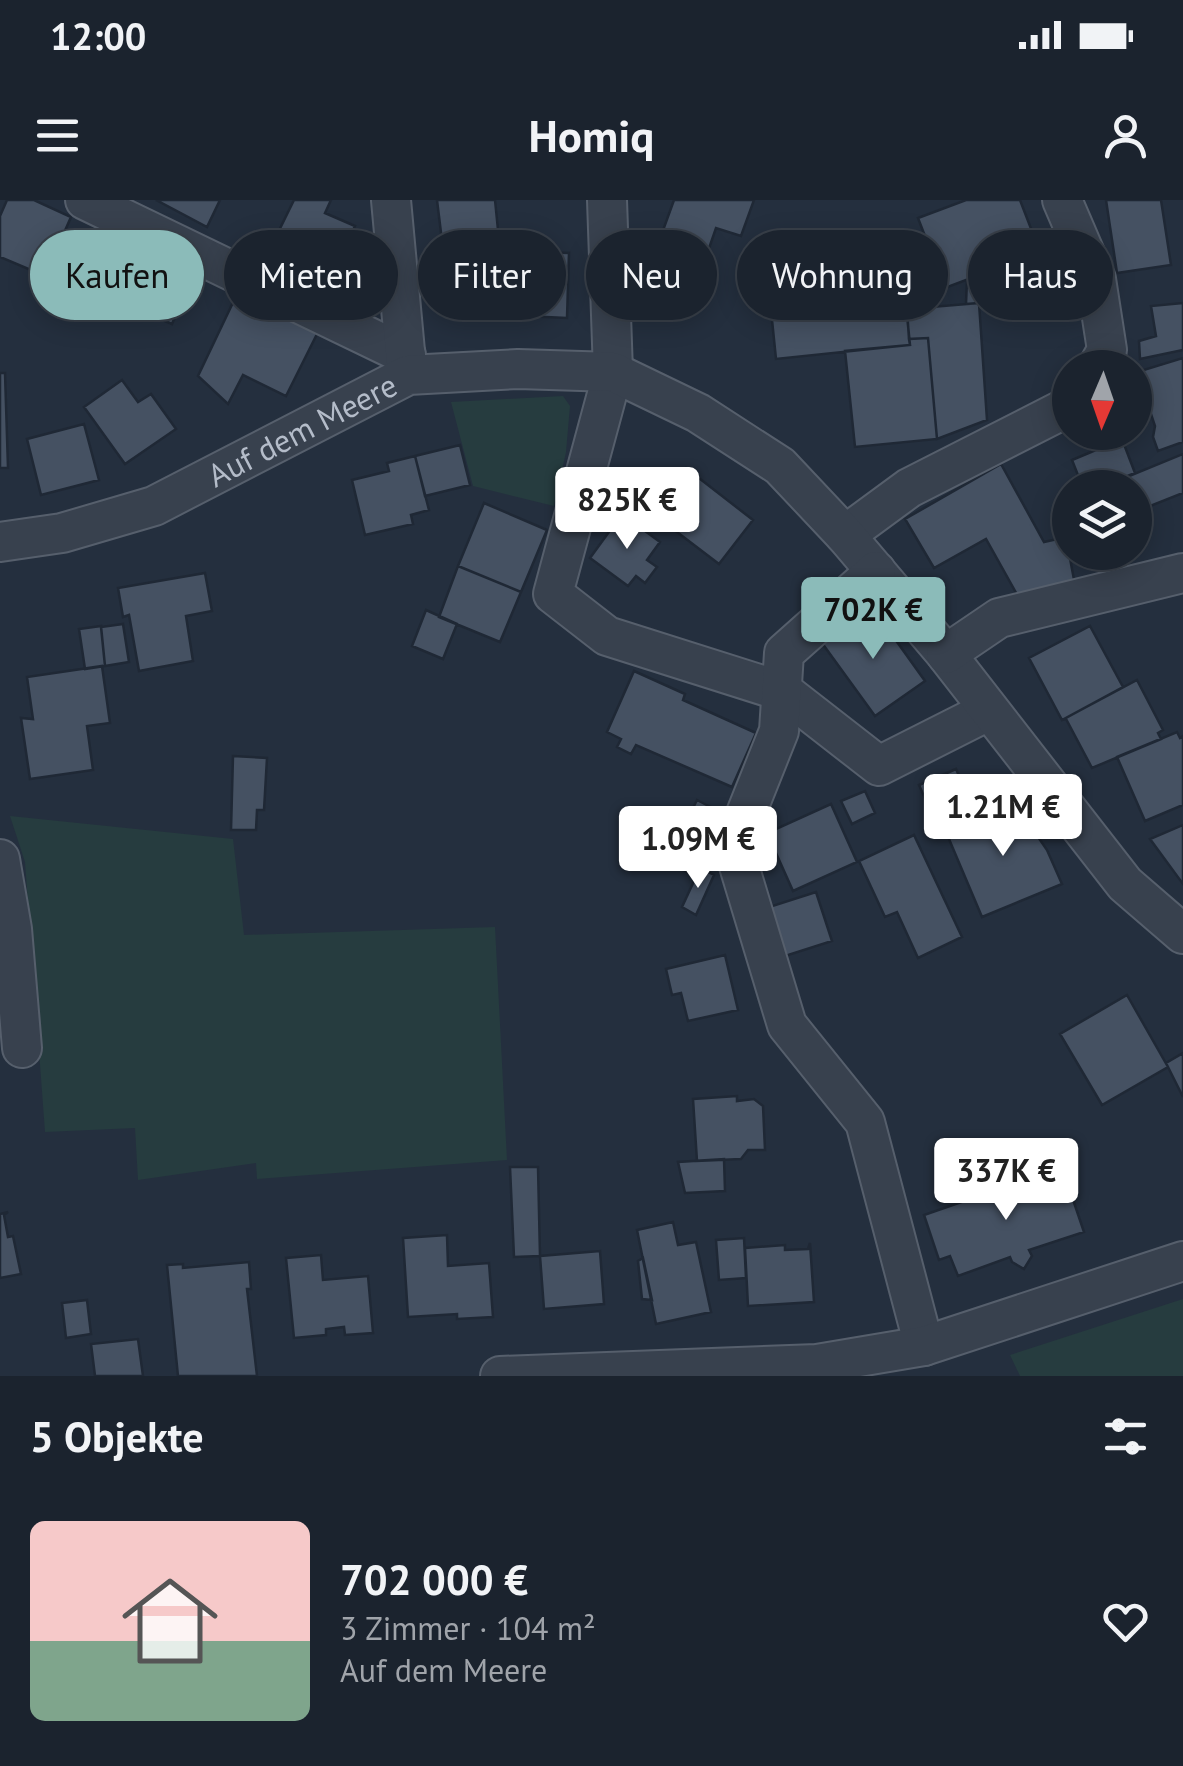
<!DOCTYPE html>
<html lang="de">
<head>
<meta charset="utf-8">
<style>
	body { margin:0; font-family:"PT Sans",sans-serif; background:#242b36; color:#f1f3f6; height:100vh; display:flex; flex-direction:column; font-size:38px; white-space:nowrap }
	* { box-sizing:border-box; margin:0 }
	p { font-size:32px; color:#a0a4aa }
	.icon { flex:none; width:55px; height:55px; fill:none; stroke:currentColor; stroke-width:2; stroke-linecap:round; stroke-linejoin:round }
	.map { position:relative; height:1176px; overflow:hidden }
	.side { display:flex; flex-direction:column; background:#1b232e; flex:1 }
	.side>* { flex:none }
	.hud { position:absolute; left:30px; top:30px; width:1125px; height:90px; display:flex; gap:20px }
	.needle { width:65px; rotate:182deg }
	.buttons { position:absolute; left:1052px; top:150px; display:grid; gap:20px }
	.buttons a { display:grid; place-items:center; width:100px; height:100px; border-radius:50%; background:#1b232e; box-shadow:0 5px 25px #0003,0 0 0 2px #39404a; font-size:50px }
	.price { position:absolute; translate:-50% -85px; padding:0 22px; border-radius:10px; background:#fff; color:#222; font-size:32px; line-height:65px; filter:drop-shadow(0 2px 5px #0008) }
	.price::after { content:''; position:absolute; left:50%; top:60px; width:30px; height:22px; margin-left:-15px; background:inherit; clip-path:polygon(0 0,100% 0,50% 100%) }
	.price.on { background:#8bbbb9; color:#111 }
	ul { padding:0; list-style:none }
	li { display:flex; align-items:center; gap:30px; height:250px; padding:0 30px }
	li+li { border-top:2px solid #39404a }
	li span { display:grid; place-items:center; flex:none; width:280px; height:200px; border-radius:15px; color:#555 }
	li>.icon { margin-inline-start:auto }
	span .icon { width:120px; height:120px; fill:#fffc; stroke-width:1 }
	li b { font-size:42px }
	h2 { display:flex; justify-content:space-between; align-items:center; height:120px; padding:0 30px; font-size:42px }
	.chip { padding:0 35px; border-radius:45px; background:#1b232e; box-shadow:0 5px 25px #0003,0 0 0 2px #39404a; font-size:35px; line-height:90px }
	.chip.on { background:#8bbbb9; color:#111 }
	.status { display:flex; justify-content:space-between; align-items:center; height:70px; padding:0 50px; background:#1b232e; direction:ltr }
	.status svg { height:28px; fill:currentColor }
	header { display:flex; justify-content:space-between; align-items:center; height:130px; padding:0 30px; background:#1b232e; font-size:45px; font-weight:600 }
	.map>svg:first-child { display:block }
	.green { fill:#263c3f }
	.building { fill:#455162; stroke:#1f2835; stroke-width:2.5 }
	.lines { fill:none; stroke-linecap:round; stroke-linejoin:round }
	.street-casing { stroke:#565f6c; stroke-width:42 }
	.street { stroke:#38414e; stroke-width:38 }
	.labels { text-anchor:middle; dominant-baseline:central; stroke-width:9; stroke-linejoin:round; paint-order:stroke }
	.street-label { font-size:32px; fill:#b4bcc9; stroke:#1d2633 }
</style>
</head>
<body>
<div class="status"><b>12:00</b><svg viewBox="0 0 49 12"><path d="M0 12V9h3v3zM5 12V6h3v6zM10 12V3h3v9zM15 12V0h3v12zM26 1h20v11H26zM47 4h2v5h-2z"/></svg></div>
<header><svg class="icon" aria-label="menu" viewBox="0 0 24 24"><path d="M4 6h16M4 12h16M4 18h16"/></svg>Homiq<svg class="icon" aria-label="person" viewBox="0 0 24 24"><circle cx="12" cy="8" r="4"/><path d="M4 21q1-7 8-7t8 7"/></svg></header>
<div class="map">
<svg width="1183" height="1176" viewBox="0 0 1183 1176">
	<rect width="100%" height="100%" fill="#242f3e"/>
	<path class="green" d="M563 196 570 206 566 252 554 306 473 286 451 202Z
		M10 616 233 639 244 735 495 727 507 960 257 979 256 963 138 980 135 928 45 932 25 662Z
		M1183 1099V1176H1020L1010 1155Z"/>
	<path class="building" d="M7 0H34L71 17 45 76 0 57V16Z
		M156 0H220L207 27Z
		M294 0H331L325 13 355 26 340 59 344 61 332 86 267 55Z
		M437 0H495L500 50 443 49Z
		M674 0H754L741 36 716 28 696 86 649 69Z
		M966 0H1020L1040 52 945 88 918 18Z
		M1106 0H1161L1171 65 1117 73Z
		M844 37 848 72 902 66 910 145 776 159 768 81 775 80 771 45Z
		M132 48 193 74 172 124 111 98Z
		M443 49 569 53 567 118 439 112Z
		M980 75 979 103 966 104 967 80Z
		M238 92 318 132 286 196 243 175 228 204 198 176Z
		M979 103 987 220 937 239 928 138 909 139 907 109Z
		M1183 103V150L1140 159 1139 141 1156 136 1151 106Z
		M928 138 937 239 855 247 845 151 910 145 909 139Z
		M1183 158V242L1158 251 1153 237 1155 226 1137 172Z
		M0 173H5L8 268H0Z
		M122 180 138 202 151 194 176 229 125 264 84 207Z
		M84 224 99 280 41 295 27 239Z
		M1122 239 1135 273 1098 288H1083L1072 260Z
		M460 245 470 285 425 296 415 256Z
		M1183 254V293L1135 312V288H1100Z
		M415 256 429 310 411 315 413 324 365 335 352 280 389 271 387 263Z
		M1001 264 1044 342 1066 337 1075 385 1019 398 986 339 934 368 905 319Z
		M686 268 753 320 719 364 652 313Z
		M484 303 547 330 521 392 458 366Z
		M622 314 660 342 647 360 657 367 645 383 636 376 628 386 590 358Z
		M458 366 521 392 500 442 439 417Z
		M205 373 212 411 186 416 193 461 139 471 129 415 123 417 118 388Z
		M872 407 925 481 875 516 822 443Z
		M426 410 457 424 443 459 412 446Z
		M123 424 129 462 105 466 101 427Z
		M101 426 105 466 85 469 79 429Z
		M1090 426 1123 487 1062 520 1029 458Z
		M102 466 110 523 87 526 93 570 30 579 21 518 33 519 27 477Z
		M634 471 685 494 683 500 756 533 732 587 636 545 631 554 617 547 621 539 607 532Z
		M1137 480 1163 530 1158 533 1161 539 1092 568 1066 519 1062 520Z
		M1177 532 1180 538 1183 536V605L1145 621 1117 557Z
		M233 556 267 558 264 610H257L256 630H231Z
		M956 569 964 587 927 603 919 585Z
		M865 591 875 613 852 624 841 601Z
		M697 600 724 614 694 675 666 662Z
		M1014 602 1047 650 1062 684 982 717 946 632Z
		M831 604 857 662 793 691 767 633Z
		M1183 625V684L1150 639Z
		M914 635 962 737 918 758 897 712 885 717 859 661Z
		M700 668 714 675 696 715 682 707Z
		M816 692 832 741 782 757 766 708Z
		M725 755 738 810 688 821 681 793 672 795 666 769Z
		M1127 795 1168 867 1102 905 1060 834Z
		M1183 853V897L1166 863Z
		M737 896V901L754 899 763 906 765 950H748L741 959 697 961 693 899Z
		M724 959 725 991 685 993 678 962Z
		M510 967H538L540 1056 514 1057Z
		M1062 967 1084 1032 1029 1050 1032 1056 1024 1069 1012 1062 1010 1057 958 1076 950 1056 939 1060 924 1015Z
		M8 1012 4 1015 8 1037 13 1036 21 1074 0 1078V1014Z
		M673 1022 678 1045 696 1042 711 1112 656 1124 637 1030Z
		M447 1035 448 1066 489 1063 493 1117 457 1119V1114L408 1117 403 1038Z
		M744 1038 746 1078 719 1080 716 1040Z
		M810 1043 814 1102 748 1106 745 1048 785 1045V1050L808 1049Z
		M600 1051 604 1104 544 1109 540 1056Z
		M321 1055 323 1080 368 1076 373 1133 345 1135 344 1127 326 1129V1135L294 1138 286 1058Z
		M643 1058 652 1100 642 1099 638 1061Z
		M249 1062 251 1089H247L257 1176H178L167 1065 183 1064V1068Z
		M87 1100 91 1134 66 1138 62 1103Z
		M138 1139 143 1176H95L91 1144Z"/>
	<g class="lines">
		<defs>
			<g id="street">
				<path d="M85 0 406 155"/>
				<path d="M391 0 407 173"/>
				<path d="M607 0 613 172 553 394 607 436 784 492 879 566 988 511"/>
				<path d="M1062 0 1096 79 1107 150 1097 168"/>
				<path d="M845 335 909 288 1070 206"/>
				<path id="s1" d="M0 342 62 333 154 306 408 175 518 169 613 172 698 213 780 266 845 335 946 454 1125 684 1183 734"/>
				<path d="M876 371 784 453 779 531 733 646 787 825 865 922 924 1146"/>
				<path d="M946 454 999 418 1183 373"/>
				<path d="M0 659 12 729 22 848"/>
				<path d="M500 1176 817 1164 924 1146 1183 1061"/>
			</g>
		</defs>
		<use href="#street" class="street-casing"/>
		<use href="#street" class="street"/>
	</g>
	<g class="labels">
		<g class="street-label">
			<text stroke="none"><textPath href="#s1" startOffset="325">Auf dem Meere</textPath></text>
		</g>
	</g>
</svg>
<div class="buttons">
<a><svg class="needle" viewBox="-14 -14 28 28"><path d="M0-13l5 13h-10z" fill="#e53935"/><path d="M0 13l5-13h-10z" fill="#a0a4aa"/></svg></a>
<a><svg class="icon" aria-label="layers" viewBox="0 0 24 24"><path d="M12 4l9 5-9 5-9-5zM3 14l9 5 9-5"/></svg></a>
</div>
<b class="price" style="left:627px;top:352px">825K €</b>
<b class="price on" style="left:873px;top:462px">702K €</b>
<b class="price" style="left:1003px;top:659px">1.21M €</b>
<b class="price" style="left:698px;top:691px">1.09M €</b>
<b class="price" style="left:1006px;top:1023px">337K €</b>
<div class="hud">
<a class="chip on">Kaufen</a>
<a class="chip">Mieten</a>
<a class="chip">Filter</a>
<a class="chip">Neu</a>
<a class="chip">Wohnung</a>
<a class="chip">Haus</a>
</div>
</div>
<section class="side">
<h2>5 Objekte<svg class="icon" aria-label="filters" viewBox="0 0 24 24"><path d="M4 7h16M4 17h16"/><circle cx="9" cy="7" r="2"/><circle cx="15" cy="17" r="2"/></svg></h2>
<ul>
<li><span style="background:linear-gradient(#f6c9c9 60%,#7fa58c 0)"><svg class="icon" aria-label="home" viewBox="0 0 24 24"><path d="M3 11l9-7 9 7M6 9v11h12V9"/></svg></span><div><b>702 000 €</b><p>3 Zimmer · 104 m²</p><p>Auf dem Meere</p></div><svg class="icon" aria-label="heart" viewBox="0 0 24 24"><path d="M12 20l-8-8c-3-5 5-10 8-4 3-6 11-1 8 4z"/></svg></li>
</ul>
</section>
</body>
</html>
